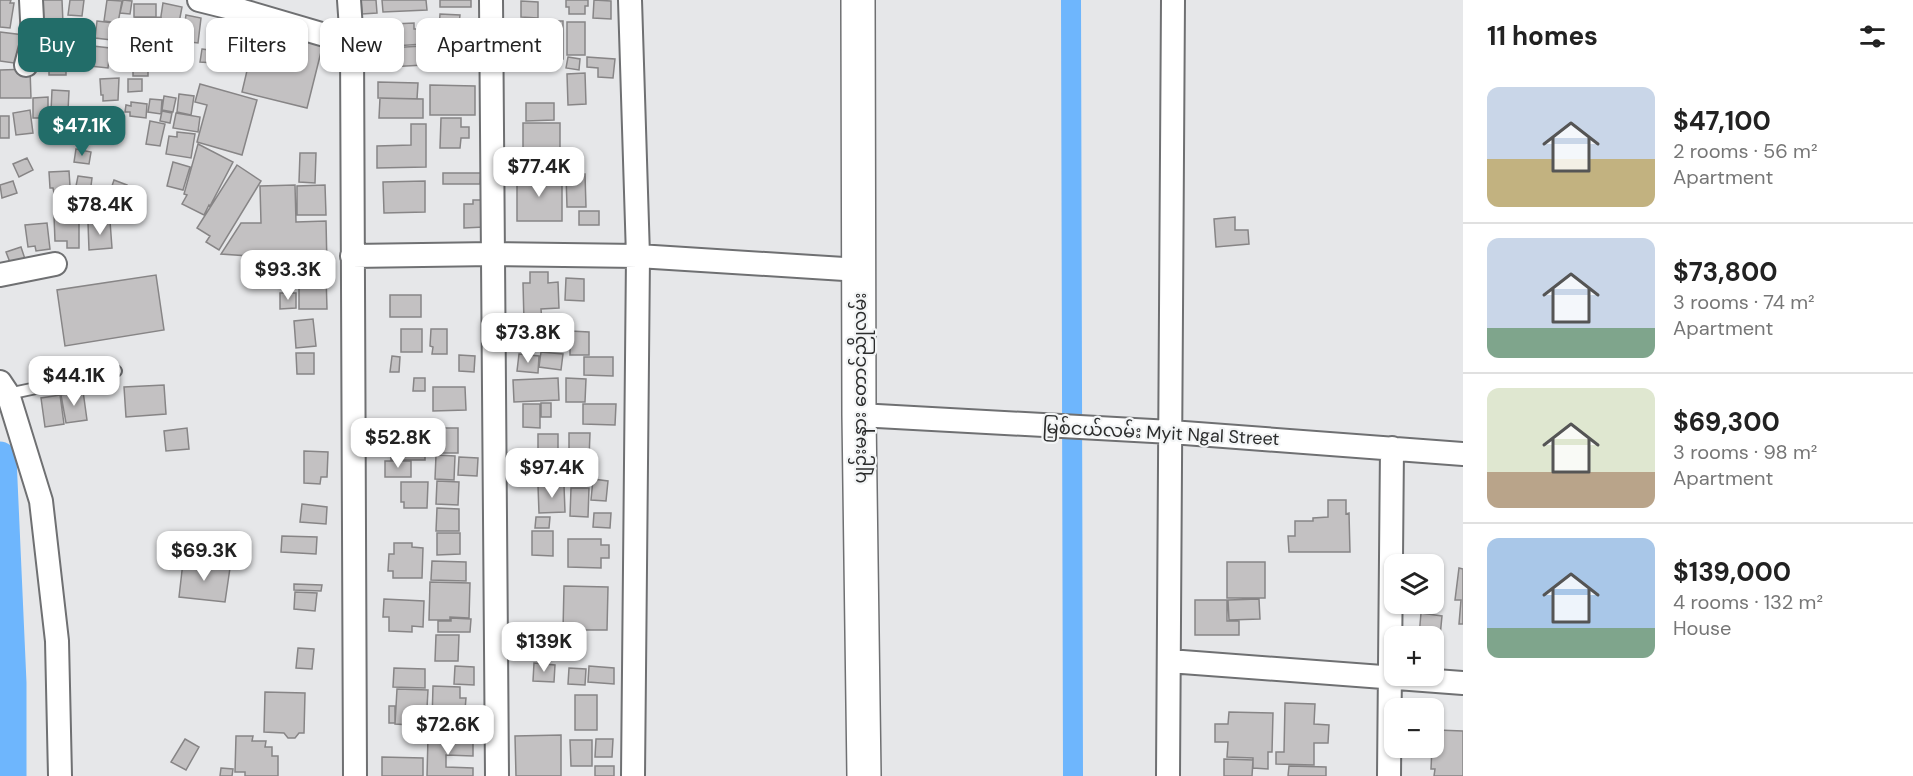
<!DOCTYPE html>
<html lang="en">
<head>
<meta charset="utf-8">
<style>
	body { margin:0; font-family:"DM Sans","Noto Sans Myanmar",sans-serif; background:#f6f6f6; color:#222; height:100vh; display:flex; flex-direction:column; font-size:22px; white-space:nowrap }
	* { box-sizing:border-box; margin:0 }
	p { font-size:20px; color:#767676 }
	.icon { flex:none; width:33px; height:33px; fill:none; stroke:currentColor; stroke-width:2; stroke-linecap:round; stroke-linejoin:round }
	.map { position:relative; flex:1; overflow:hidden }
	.drawer { display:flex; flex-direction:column; background:#fff; width:450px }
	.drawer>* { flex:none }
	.guide { position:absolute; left:18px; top:18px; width:570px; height:54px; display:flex; gap:12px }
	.tools { position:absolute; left:1384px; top:554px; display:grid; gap:12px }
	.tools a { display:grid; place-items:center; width:60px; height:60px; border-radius:12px; background:#fff; box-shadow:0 2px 4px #0004; font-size:30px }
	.price { position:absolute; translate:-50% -51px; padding:0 14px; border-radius:12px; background:#fff; color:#222; font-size:20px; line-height:39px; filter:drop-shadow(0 2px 3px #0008) }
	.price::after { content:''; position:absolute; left:50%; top:36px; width:18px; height:14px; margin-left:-9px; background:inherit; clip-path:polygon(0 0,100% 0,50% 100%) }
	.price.current { background:#226d69; color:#fff }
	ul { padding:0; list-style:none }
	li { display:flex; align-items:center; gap:18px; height:150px; padding:0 24px }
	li+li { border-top:2px solid #e0e0e0 }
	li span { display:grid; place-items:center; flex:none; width:168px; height:120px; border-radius:12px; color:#555 }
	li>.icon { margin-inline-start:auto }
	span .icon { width:72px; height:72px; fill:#fffc; stroke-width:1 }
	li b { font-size:26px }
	h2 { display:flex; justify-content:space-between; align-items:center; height:72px; padding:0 24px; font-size:26px }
	.tag { padding:0 21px; border-radius:12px; background:#fff; box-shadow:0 2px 4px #0004; font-size:21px; line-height:54px }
	.tag.current { background:#226d69; color:#fff }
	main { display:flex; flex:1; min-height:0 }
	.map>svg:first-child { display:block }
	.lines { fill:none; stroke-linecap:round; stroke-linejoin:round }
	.canal { stroke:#6eb6fd; stroke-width:20 }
	.river { stroke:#6eb6fd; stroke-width:33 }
	.building { fill:#c3c1c2; stroke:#878586; stroke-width:1.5 }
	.service-casing { stroke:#6f7072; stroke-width:14 }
	.minor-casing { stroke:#6f7072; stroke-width:26 }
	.primary-casing { stroke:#6f7072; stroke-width:36 }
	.service { stroke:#fff; stroke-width:10 }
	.minor { stroke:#fff; stroke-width:22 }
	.primary { stroke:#fff; stroke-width:33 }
	.labels { text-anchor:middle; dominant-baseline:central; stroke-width:4.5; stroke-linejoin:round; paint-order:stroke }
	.street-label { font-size:18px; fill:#2c2d2d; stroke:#f3f5f6 }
</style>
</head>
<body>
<main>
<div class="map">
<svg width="1463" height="776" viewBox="0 0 1463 776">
	<rect width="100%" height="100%" fill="#e6e7e9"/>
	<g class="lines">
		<path class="canal" d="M1071 0 1073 776"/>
		<path class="river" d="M0 458 10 683V776"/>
	</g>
	<path class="building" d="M0 0H11L10 3H14L10 28 0 27Z
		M37 0H62L64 47 39 48Z
		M70 0H84L82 16 68 15Z
		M107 0 122 1 118 23 104 21Z
		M123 0 132 1 130 14 120 13Z
		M361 0H376L377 13 362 14Z
		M382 0H426L427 10 383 12Z
		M440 0H471V7H440Z
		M566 0H588V6H585V14H569V7H566Z
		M594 0 611 1V19L593 18Z
		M521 1 538 2V18L521 17Z
		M163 3 182 7 175 44 163 42 161 16Z
		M134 4H156V17H134Z
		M440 14 460 15 459 24H468L467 35 459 34 458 44 438 43Z
		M186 15 201 18 198 43 182 41Z
		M160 17V42H136L135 18Z
		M97 21 122 24 120 41 95 38Z
		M526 21H563V59H550V50H534V44H526Z
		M567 22H585V55H567Z
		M414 23V29H423L424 44 394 46 393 24Z
		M234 25 254 31 249 47 229 41Z
		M257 28 323 44 307 108 242 92Z
		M0 32 24 35 21 64 0 61Z
		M93 46 110 48 108 68 90 66Z
		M143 46H161L162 63 144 64Z
		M384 46 386 66 375 67 374 47Z
		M423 46 424 65 388 67 387 48Z
		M73 48 89 50 88 69 71 67Z
		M202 49 216 51 214 63 200 62Z
		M512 49H528V65H512Z
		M49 52H66V75H49Z
		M568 57 580 59 579 70 566 68Z
		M587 57 615 59 613 78 598 77V68L587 67Z
		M133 65 148 66V76H133Z
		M30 69 31 98H0V70Z
		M585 73 586 104 568 105 567 74Z
		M119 78 118 100 103 101V95H101L100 79Z
		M128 79H142V91L128 92Z
		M378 82 418 83 417 99 378 98Z
		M200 84 257 100 242 155 197 142 207 105 195 102Z
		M430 85 475 86V115H430Z
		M52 90 69 91 68 111H51Z
		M179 94 194 96 191 115 177 112Z
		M164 96 176 98 173 112 162 110Z
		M48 97V118H33V98Z
		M380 98 423 99V118H379Z
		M150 99 162 100 161 114 148 112Z
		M131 102 147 104 146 118 130 116V112H125L126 105 131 106Z
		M526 103H554V120L526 121Z
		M30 110 33 133 16 135 13 113Z
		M162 111 172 113 170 123 160 121Z
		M176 113 200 117 198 132 173 128Z
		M0 116H9V138H0Z
		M441 118H461V127H469V138H461L460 148H440Z
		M150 121 165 124 160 146 146 144Z
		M523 123H560V163H528V152H523Z
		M411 124H426V167L377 168V146L411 145Z
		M177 132 195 134 191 158 166 154 169 136 177 137Z
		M198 144 233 162 210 206 209 205 204 215 182 204 187 195 184 194Z
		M76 149 91 152 89 164 74 162Z
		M300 153H316L315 183 299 182Z
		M27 158 33 170 19 177 13 164Z
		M173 162 190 167 183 190 167 186Z
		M237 165 261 181 219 250 206 242 210 236 197 228Z
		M69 171 70 186 62 187 63 192 54 193 53 188H50L49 172Z
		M443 173H481L480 184H443Z
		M517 174 562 175V221H517Z
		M566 174H585L586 207H567Z
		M78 176 92 178 90 194 75 191Z
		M114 180 127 185 122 199 109 195Z
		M13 181 17 193 2 198 0 185Z
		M425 181V212L384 213 383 182Z
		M295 185 296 222 326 221 327 266 249 268V256L221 254 241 223H261L260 186Z
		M325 185 326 215H297V186Z
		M473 200H483L484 227 464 228V204H473Z
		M579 211H599V225H579Z
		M79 215V248H67V241H55L54 216Z
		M1235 217V230H1248L1249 244 1216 247 1214 219Z
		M110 221 112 248 89 250 88 223Z
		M47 223 50 249 36 251 35 246 28 247 25 225Z
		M21 247 25 259 11 265 6 252Z
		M530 272H548V283L558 282 559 308 541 309 542 321 524 322 523 283H530Z
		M156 275 164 330 65 346 57 290Z
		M299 275H326L327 309H299Z
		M566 278 584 279V301L565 300Z
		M280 293H296V308L280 309Z
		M390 295H421V317H390Z
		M313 319 316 346 296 348 294 321Z
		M559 326V350L534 351 533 327Z
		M401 329H422V352H401Z
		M431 329H447V354H432L433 347 430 346Z
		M570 331 589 332V355H570Z
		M541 352 563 354 561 370 539 367Z
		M296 353H314V374H297Z
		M519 354 539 356 538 373 517 371Z
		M459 355 475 356 474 372 459 371Z
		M392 356 400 357 399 372H390Z
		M584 357H613V376L584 375Z
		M414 378H425V391H413Z
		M558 378 559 400 514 402 513 380Z
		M566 378 586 379 585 402H566Z
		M164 385 166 414 126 417 124 387Z
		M433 387H465L466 410 433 411Z
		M83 391 87 420 66 423 61 395Z
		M60 395 64 424 45 427 41 398Z
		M541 403H551V417H541Z
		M523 404H540V428L523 427Z
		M583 404H616L615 425 583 424Z
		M187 428 189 449 166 451 164 431Z
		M432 428H458V453H432Z
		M391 430 425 431V460H391Z
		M569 433H590L589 459H569Z
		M538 434H558V450L538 449Z
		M304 451 328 452 327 477H321L320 484 304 483Z
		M436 455 455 456 454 480 435 479Z
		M526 455 546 457 544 476 524 473Z
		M459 457 478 458 477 476 458 475Z
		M385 461H411V477H385Z
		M567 463 578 465 576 477 566 476Z
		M593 479 608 481 606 501 591 500Z
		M437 481 459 482 458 505 436 504Z
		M401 482H428L427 508H404V502H401Z
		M564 485 565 512 539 513 538 486Z
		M571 488H589L588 517 570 516Z
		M1328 500H1346V514L1349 513 1350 552H1289L1288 536H1295V521H1313V518L1328 517Z
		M302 504 327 507 326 524 300 522Z
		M437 508 459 509V531H436Z
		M594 513H611L610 528 593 527Z
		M536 517H550L549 528H535Z
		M532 531H553V556L532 555Z
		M437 533H460V554L437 555Z
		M282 536 317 537 316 554 281 552Z
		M568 539H601V545H609V558H601V568L568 567Z
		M394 543H412V547L423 548 422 578H393V571H388L389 554H394Z
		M432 561 466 562V581L431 580Z
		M183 562 230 568 225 602 179 597Z
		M1227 562H1265V598H1227Z
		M1459 568 1463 569V624H1459L1461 600H1455Z
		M430 582 470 583 469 618 450 617V620H429Z
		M294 584 322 585 321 591 294 590Z
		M564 586 608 587 607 630H563Z
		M295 592 317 593 315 611 294 609Z
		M384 599 424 601 423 627 412 626V632L389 631V617H383Z
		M1259 599 1260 619 1229 620 1228 600Z
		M1195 600H1227V621H1239V635H1195Z
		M1421 613 1442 616 1439 647H1434V636H1419Z
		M451 618 471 619 470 632H438V621H451Z
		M436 635H459L458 661H435Z
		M298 648 314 649 312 669 296 668Z
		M534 663 555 665 554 682 533 681Z
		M455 666 474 667V685L454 684Z
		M589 666 614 668V684L588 682Z
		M394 668 425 669V688L393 687Z
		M569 668 586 669 585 685 568 684Z
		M433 686 460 687V698H466L465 710H459V721H432Z
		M397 689 428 690 426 726 395 724Z
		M265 692 305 693 304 733H299L295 738H288L284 733 264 732Z
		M575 695H597V730H575Z
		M1285 703 1315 704 1314 724 1329 725 1328 743H1314V765L1276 764V752H1284Z
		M389 706H395V723H389Z
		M1229 712 1273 713 1272 752H1268V769L1253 768V758L1227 757 1228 742H1215V724H1228Z
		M1437 730 1463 731V776H1434L1435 769H1431L1432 747 1436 744Z
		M561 735V776H516L515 736Z
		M236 736H253L252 741H266L265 747H272V756H278V776H245V772H235Z
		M428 737 473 738V756L446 755V767L473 768V776H427Z
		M185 739 199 747 186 770 171 762Z
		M596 739H613L612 757H595Z
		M570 740H592V766H571Z
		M382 757 423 758V776H382Z
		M1224 759 1253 760 1252 776H1224Z
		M595 766H614V776H595Z
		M1289 766 1326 767V776H1288Z
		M221 768 233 769 232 776H220Z"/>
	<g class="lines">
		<defs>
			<path id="service" d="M8 394 116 371"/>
			<path id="minor" d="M199 0 243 11 352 43
				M349 0 352 43 355 776
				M491 0 497 776
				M630 0 638 256 633 776
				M26 65 33 39 31 0
				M352 256 493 254 638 256 860 270
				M0 275 55 264
				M0 382 8 394 41 501 57 641 60 776
				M859 415 1171 432 1463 454
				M1169 661 1463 683
				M1168 776 1173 0
				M1389 776 1392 448"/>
			<path id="primary" d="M858 0 859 415 864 776"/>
		</defs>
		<use href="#service" class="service-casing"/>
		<use href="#minor" class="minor-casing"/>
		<use href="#primary" class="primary-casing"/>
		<use href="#service" class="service"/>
		<use href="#minor" class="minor"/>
		<use href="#primary" class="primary"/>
	</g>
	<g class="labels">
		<g class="street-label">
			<text transform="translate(860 388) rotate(-90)">ပျဉ်းမနား တောင်ညိုလမ်း</text>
			<text transform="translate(1161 433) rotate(3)">မြစ်ငယ်လမ်း Myit Ngal Street</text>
		</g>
	</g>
</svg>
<div class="tools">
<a><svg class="icon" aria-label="layers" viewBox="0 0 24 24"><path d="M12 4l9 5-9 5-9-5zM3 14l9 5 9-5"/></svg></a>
<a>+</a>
<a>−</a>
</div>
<b class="price current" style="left:82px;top:157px">$47.1K</b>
<b class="price" style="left:539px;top:198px">$77.4K</b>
<b class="price" style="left:100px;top:236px">$78.4K</b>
<b class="price" style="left:288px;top:301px">$93.3K</b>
<b class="price" style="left:528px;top:364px">$73.8K</b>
<b class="price" style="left:74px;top:407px">$44.1K</b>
<b class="price" style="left:398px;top:469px">$52.8K</b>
<b class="price" style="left:552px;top:499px">$97.4K</b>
<b class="price" style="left:204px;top:582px">$69.3K</b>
<b class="price" style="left:544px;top:673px">$139K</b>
<b class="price" style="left:448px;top:756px">$72.6K</b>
<div class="guide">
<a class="tag current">Buy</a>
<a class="tag">Rent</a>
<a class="tag">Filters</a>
<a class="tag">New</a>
<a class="tag">Apartment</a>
</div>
</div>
<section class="drawer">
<h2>11 homes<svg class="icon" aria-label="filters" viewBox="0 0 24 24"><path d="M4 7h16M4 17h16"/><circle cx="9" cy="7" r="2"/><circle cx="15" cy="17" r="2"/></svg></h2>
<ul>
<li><span style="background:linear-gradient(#c9d6e8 60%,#c2b280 0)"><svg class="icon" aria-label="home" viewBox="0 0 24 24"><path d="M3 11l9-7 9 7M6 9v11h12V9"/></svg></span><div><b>$47,100</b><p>2 rooms · 56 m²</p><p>Apartment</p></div></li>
<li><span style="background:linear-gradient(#c9d6e8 75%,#7fa58c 0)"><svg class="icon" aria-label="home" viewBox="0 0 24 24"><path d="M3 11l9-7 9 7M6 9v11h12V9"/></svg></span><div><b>$73,800</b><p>3 rooms · 74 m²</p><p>Apartment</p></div></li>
<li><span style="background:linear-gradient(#dfe7d0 70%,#b9a48a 0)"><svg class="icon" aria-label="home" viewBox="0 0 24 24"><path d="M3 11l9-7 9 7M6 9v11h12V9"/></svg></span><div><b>$69,300</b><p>3 rooms · 98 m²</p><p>Apartment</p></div></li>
<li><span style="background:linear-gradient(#a9c7e8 75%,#7fa58c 0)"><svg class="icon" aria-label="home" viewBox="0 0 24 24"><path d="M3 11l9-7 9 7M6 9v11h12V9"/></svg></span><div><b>$139,000</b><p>4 rooms · 132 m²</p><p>House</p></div></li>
</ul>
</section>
</main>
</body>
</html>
